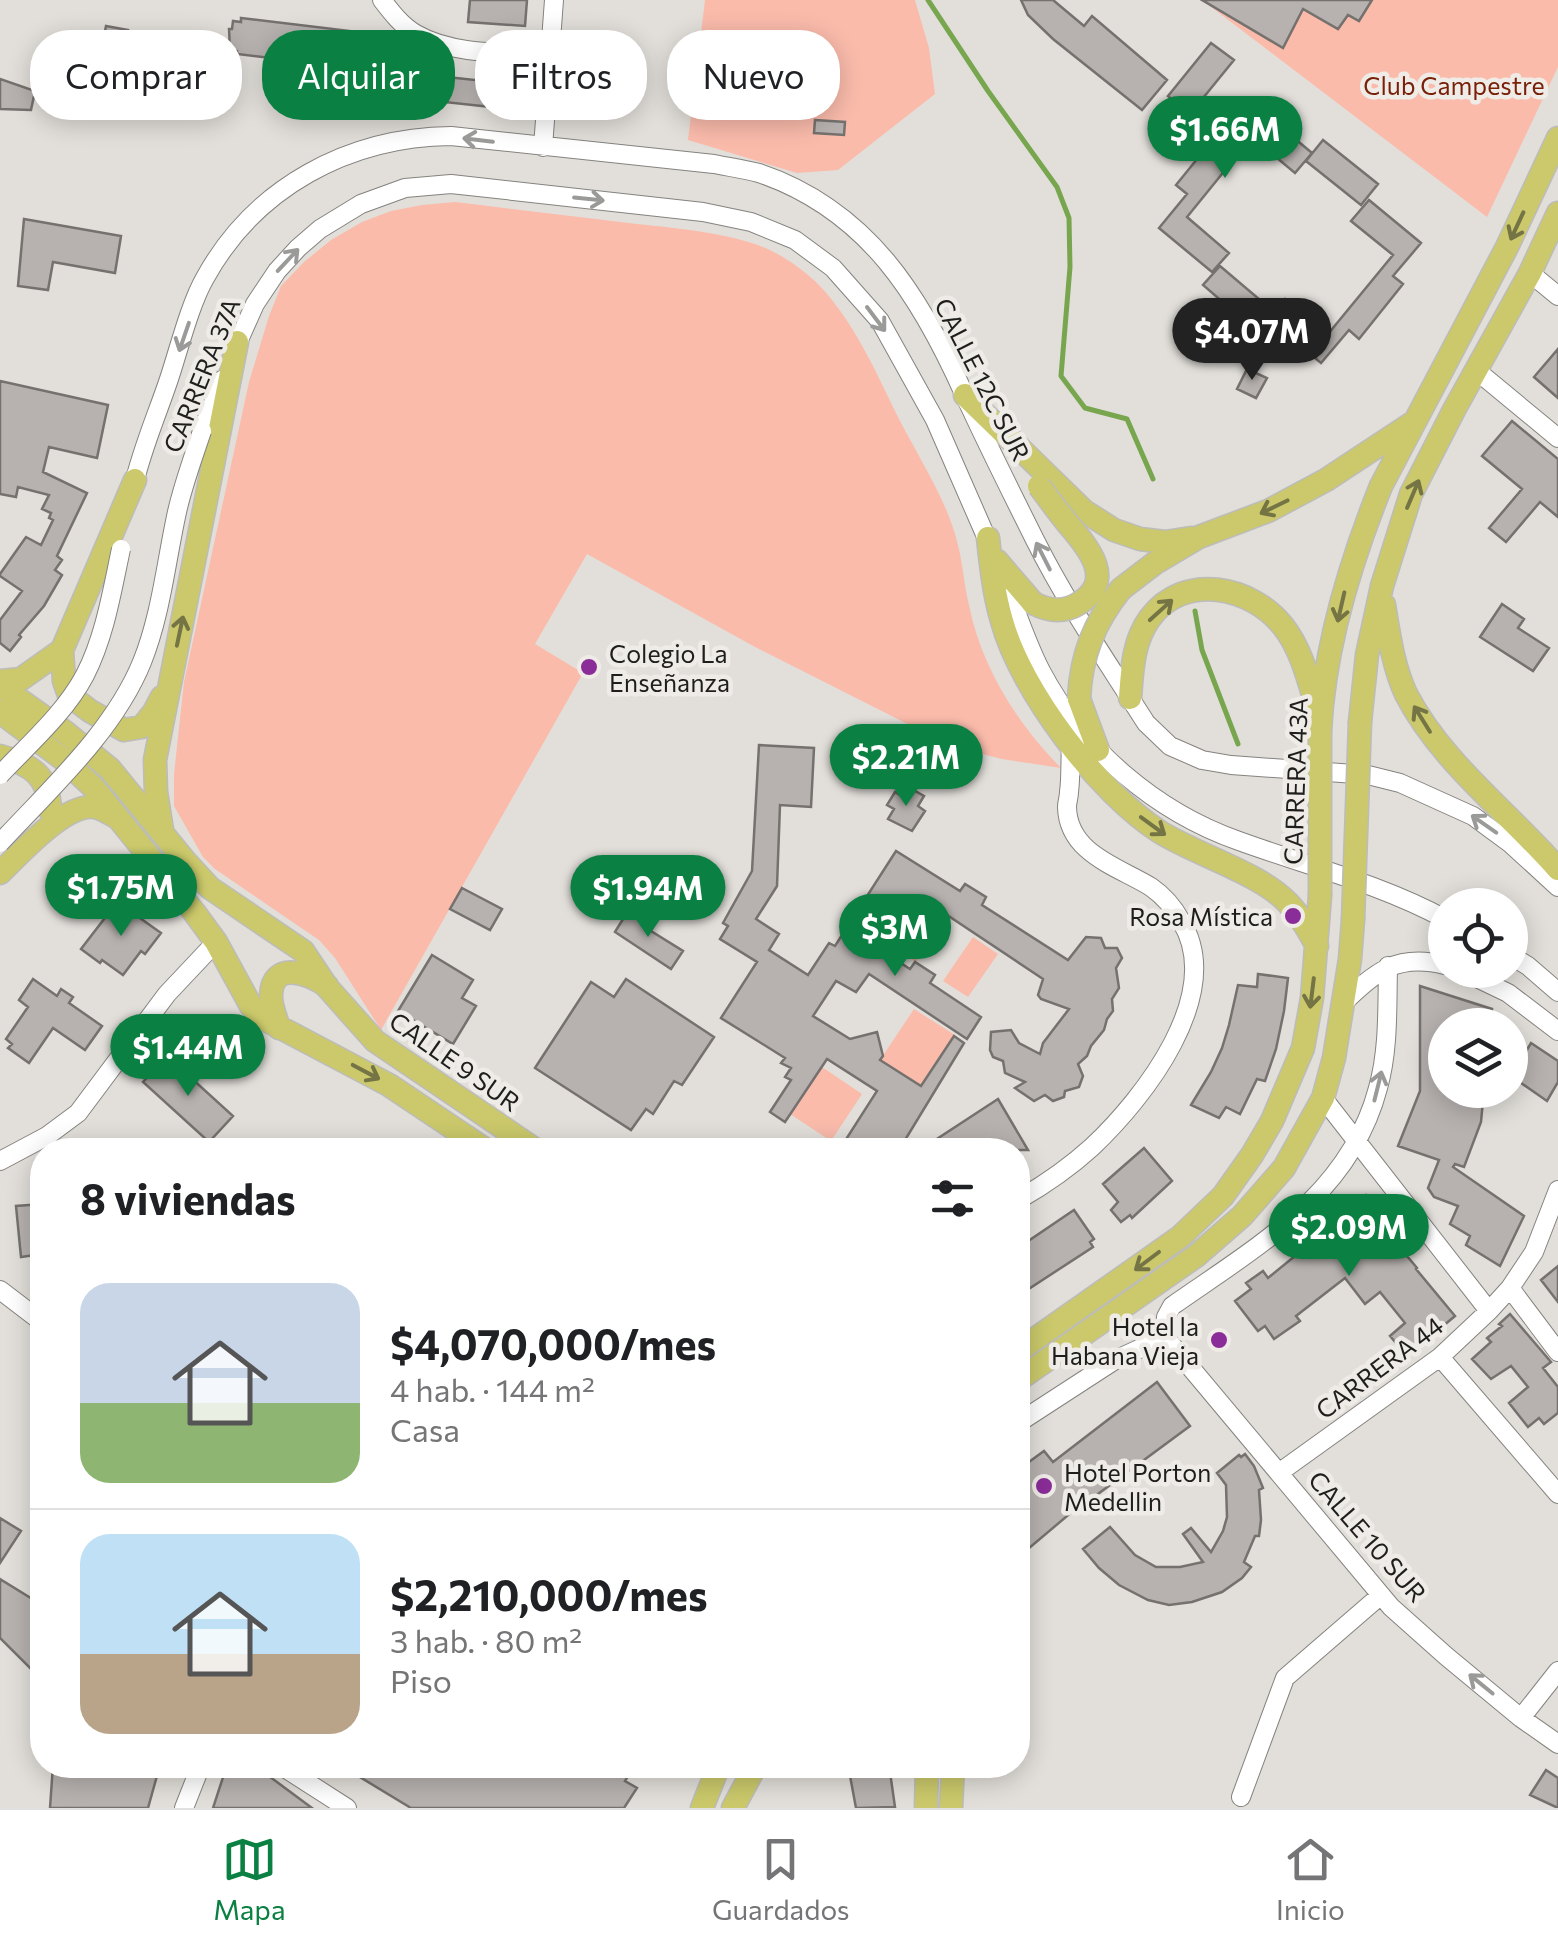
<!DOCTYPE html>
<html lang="es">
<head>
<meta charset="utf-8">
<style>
	body { margin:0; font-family:Commissioner,sans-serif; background:#f2f2f2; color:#202124; height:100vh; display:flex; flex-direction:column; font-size:38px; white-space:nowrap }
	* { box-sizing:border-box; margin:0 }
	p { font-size:32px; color:#757577 }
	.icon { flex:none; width:55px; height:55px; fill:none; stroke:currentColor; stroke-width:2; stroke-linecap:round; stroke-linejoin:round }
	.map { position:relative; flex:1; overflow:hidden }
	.details { position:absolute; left:30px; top:1138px; width:1000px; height:640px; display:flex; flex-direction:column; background:#fff; border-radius:40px; box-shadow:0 5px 25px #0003 }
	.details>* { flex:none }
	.banner { position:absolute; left:30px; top:30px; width:1000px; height:90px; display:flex; gap:20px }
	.fabs { position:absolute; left:1428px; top:888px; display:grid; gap:20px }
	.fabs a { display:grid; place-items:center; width:100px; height:100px; border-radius:50%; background:#fff; box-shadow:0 5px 25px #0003; font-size:50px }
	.price { position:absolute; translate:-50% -85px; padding:0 22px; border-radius:35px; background:#0b8043; color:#fff; font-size:32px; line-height:65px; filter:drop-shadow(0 2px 5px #0008) }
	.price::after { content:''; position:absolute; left:50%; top:60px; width:30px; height:22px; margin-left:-15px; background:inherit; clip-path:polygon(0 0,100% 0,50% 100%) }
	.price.current { background:#222; color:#fff }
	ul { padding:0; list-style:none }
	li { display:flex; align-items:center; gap:30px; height:250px; padding:0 50px }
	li+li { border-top:2px solid #e0e0e0 }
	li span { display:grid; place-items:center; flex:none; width:280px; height:200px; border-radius:30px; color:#555 }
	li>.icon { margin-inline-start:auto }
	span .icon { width:120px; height:120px; fill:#fffc; stroke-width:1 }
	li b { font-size:42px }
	h2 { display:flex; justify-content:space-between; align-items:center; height:120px; padding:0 50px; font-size:42px }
	.tag { padding:0 35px; border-radius:40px; background:#fff; box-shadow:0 5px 25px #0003; font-size:35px; line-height:90px }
	.tag.current { background:#0b8043; color:#fff }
	.dock { display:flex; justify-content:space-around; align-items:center; height:140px; border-top:2px solid #e0e0e0; background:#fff; font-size:28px; color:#757577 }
	.dock a { display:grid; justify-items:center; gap:5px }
	.dock .current { color:#0b8043 }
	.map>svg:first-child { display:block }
	.green { fill:#fabbab }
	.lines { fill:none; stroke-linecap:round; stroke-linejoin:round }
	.stream { stroke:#78a64e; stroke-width:5 }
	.building { fill:#b7b2af; stroke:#75716e; stroke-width:2.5 }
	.minor-casing { stroke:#85837f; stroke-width:20 }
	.major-casing { stroke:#bcbcbb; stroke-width:25 }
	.minor { stroke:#fff; stroke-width:18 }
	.major { stroke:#cbc96b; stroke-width:22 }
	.minor-bridge-casing { stroke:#85837f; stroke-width:20; stroke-linecap:butt }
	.major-bridge-casing { stroke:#bcbcbb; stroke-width:25; stroke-linecap:butt }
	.minor-bridge { stroke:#fff; stroke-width:18 }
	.major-bridge { stroke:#cbc96b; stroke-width:22 }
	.oneway { stroke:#9a9a99 }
	.oneway2 { stroke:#747444 }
	.poi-dot { fill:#8a2d98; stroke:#efece8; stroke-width:4 }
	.labels { text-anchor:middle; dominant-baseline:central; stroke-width:9; stroke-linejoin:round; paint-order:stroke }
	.park-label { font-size:25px; fill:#782008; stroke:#efece8 }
	.street-label { font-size:25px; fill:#1e1e1c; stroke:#efece8 }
	.poi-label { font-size:25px; fill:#1e1e1c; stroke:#efece8; text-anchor:start }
</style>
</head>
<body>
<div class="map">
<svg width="1558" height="1808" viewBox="0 0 1558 1808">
	<rect width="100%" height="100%" fill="#e2dfda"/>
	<path class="green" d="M705 0H915L929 48 935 94 838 170 797 173 688 140Z
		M1202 0H1558V67L1487 217Z
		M455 202C513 209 571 216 629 223 671 228 731 232 770 250 788 259 805 271 819 285 854 322 875 370 897 415 918 457 947 499 958 545 963 565 964 585 969 605 981 666 1017 724 1061 768L1002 759 951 746 755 647 587 554 535 644 583 673 381 1030 335 958 319 940 215 869 203 857 174 806V774L184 682 249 382 269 316 281 286 304 262 331 240 362 222 391 211 422 205Z
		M921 901 945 917 916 962 891 946Z
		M973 937 998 954 968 997 943 981Z
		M914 1009 955 1035 922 1087 880 1060Z
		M822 1067 862 1094 831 1141 790 1114Z"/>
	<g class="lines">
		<path class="stream" d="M928 0 988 91 1057 187 1069 218 1070 267 1061 376 1085 408 1127 419 1153 479
			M1195 611 1202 650 1238 744"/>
	</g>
	<path class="building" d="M470 0H527L525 26 468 22Z
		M1021 0H1053L1084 26 1092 16 1167 80 1142 110 1053 39 1028 15Z
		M1202 0H1372L1359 21 1348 15 1338 29 1303 9 1283 48Z
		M241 18 350 31 349 38H352L350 60H348L347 67 237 54V51L230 50 229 29H232L233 21 241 22Z
		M106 26 128 30 124 51 102 47Z
		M1211 43 1234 60 1190 114 1168 96Z
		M447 77 503 83 501 108 444 102Z
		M0 79 35 91 31 110 0 109Z
		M1258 108 1312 153 1295 173 1252 137 1187 217 1229 253 1212 272 1159 228 1187 194 1176 185 1219 132 1230 141Z
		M815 120 845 122 844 135 814 133Z
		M1323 140 1378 184 1361 205 1306 161Z
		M1369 200 1421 243 1393 276 1403 284 1359 339 1349 330 1321 363 1268 319 1285 299 1328 334 1393 255 1351 221Z
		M24 219 121 236 115 273 53 262 48 290 18 286Z
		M1220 266 1273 311 1256 331 1203 285Z
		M1558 349V398L1534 377Z
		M1247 369 1267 378 1256 398 1237 389Z
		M0 381 108 405 97 458 49 447 43 472 87 493 57 556 62 560 55 570 62 575 44 606 19 635 21 637 10 651 0 643V620L22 591 0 576V574L26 537 41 545 53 520 49 518 51 513 42 509 49 495 18 487 16 497 0 494Z
		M1512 421 1558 459V517L1540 502 1506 542 1489 528 1522 489 1482 456Z
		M1502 604 1524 619 1518 628 1549 648 1533 671 1480 637Z
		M759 745 814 748 811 807 780 805 777 886 756 919 779 934 769 950 808 975 829 943 835 946 896 851 960 891 965 884 986 897 982 905 1068 960 1086 937 1101 938 1105 948H1117L1122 958 1116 968 1119 988 1112 999 1113 1011 1107 1019 1104 1030 1091 1046 1087 1056 1078 1064 1083 1076 1079 1087 1065 1091 1064 1097 1053 1101 1045 1095 1034 1101 1015 1088 1025 1082 1005 1073 1003 1061 993 1057 990 1050 991 1032 1011 1030 1019 1043 1040 1054 1043 1043 1069 1009 1041 999 1038 995 1043 979 920 897 884 952 910 969 915 962 935 975 930 983 981 1017 967 1039 869 974 856 992 836 981 813 1016 850 1039 877 1032 883 1056 880 1060 921 1086 954 1036 964 1043 899 1150H853L843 1144 877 1091 827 1059 785 1122 770 1112 791 1080 785 1077 791 1068 781 1063 785 1058 721 1018 757 962 720 939 728 926 723 923 752 871Z
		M908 787 924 796 918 806 925 811 912 831 888 819 894 809 887 805 895 792 903 797Z
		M462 888 502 909 490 930 450 909Z
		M123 901 143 915 140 918 161 933 145 954 141 951 123 975 102 960 100 963 81 949 108 914 111 917Z
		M628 911 653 927 651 931 683 951 671 969 615 932Z
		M432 955 473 980 462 998 476 1006 453 1044 398 1011Z
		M1258 974 1288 978 1284 1011 1276 1049 1265 1081 1257 1079 1240 1114 1226 1107 1219 1118 1191 1105 1211 1072 1222 1048 1229 1025 1238 985 1257 987Z
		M33 979 57 996 61 989 73 997 69 1003 102 1026 85 1050 53 1028 29 1063 8 1048 12 1044 6 1039 28 1007 19 1000Z
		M626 979 714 1037 682 1085 674 1081 653 1114 646 1109 631 1130 535 1068 591 982 614 997Z
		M1420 986 1492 1009 1491 1025H1445V1090H1484L1481 1122 1464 1167 1455 1164 1453 1167 1524 1216 1500 1266 1466 1245 1470 1236 1450 1224 1458 1206 1434 1197 1428 1188 1439 1160 1398 1146 1420 1091Z
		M1531 1043 1558 1061V1082L1547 1101 1511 1076Z
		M167 1056 233 1116 209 1142 143 1082Z
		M998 1099 1028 1150H920Z
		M1144 1148 1172 1181 1132 1218 1130 1215 1121 1222 1111 1210 1118 1202 1103 1184Z
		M1366 1195 1376 1208 1373 1209 1400 1243 1405 1240 1414 1251 1407 1256 1417 1268 1416 1269 1455 1316 1407 1356 1390 1336 1405 1323 1380 1292 1365 1304 1345 1278 1296 1316 1300 1321 1274 1339 1265 1326 1258 1331 1235 1301 1251 1289 1246 1283 1263 1271 1268 1278 1306 1247 1303 1243Z
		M42 1204V1254L21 1257 16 1206Z
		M1074 1210 1094 1239 1090 1242 1093 1247 1018 1296V1248Z
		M1558 1266V1302L1541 1280Z
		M1510 1314 1551 1362 1543 1368 1558 1387V1413L1544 1424 1539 1418 1528 1427 1509 1403 1528 1387 1511 1366 1491 1379 1472 1359 1491 1342 1487 1338 1502 1326 1499 1324Z
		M1157 1382 1190 1426 1087 1502 1086 1500 1028 1549 1018 1536V1470L1044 1451 1053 1462Z
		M1245 1454 1254 1466 1263 1488 1259 1490 1261 1520 1259 1536H1255L1244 1562 1251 1567 1242 1578 1222 1592 1192 1602 1169 1605 1148 1600 1119 1585 1099 1568 1083 1549 1110 1527 1135 1555 1156 1567H1180L1203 1562 1183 1534 1191 1528 1211 1552 1223 1531 1227 1517 1226 1485 1217 1473 1239 1455 1241 1457Z
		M0 1518 21 1531 0 1563Z
		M0 1579 42 1605V1650L32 1670 0 1638Z
		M53 1765H160L148 1808H50Z
		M227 1765H254L312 1808H213Z
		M340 1765H635L625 1781 637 1788 624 1808H411Z
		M848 1765H889L895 1807 856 1808Z
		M1546 1770 1558 1778V1808L1530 1795Z"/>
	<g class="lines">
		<defs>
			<path id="minor" d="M382 0C392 13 402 26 416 34 454 56 507 52 550 54
				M543 147 554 0
				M1530 273 1558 296
				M234 351 255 304 277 271 298 248 320 229 361 204 405 188 451 184 703 212 751 222 795 240 833 268 880 321 935 420 991 548
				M1477 371 1558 438
				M202 431 222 380
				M133 488C141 451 157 415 169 379 179 349 190 304 205 278 255 187 349 137 451 136L714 164C729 167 744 169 759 173 868 210 921 297 965 396 987 444 1011 492 1035 540 1067 604 1108 663 1146 723L1170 746 1202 760 1231 765 1368 775 1400 783 1473 816 1511 844 1558 887
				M1001 572C1014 604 1025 640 1041 671 1082 749 1156 812 1239 841 1308 866 1380 884 1445 919
				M1510 955 1528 966 1558 992
				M1460 970 1508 993 1558 1031
				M1342 1004C1376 972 1396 953 1445 965
				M1323 1098 1489 1311
				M0 1161 47 1136 78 1113 167 994 216 942
				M1018 1200C1044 1185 1069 1168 1092 1147 1144 1098 1226 994 1181 921 1174 908 1164 896 1151 887 1119 867 1068 854 1067 807 1067 802 1069 797 1069 792 1071 777 1070 761 1071 746
				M1510 1288 1558 1352
				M0 1290 42 1322
				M1165 1337 1391 1607 1446 1656 1521 1718 1558 1744
				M1165 1337 1166 1317 1172 1306C1256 1247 1350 1195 1378 1088 1389 1049 1387 1007 1388 966
				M1440 1357 1558 1494
				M1018 1423 1115 1360 1165 1337
				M1280 1472 1440 1357 1489 1311 1510 1288 1534 1252 1558 1190
				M1521 1718 1558 1671
				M280 1765 347 1808
				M1241 1797 1285 1678 1381 1595
				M184 1808 201 1765"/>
			<path id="major" d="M965 395 1084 511 1114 530 1140 539 1165 542 1191 538
				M988 538C991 566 994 594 1002 621 1021 691 1099 793 1160 832 1197 855 1259 873 1287 902 1300 915 1308 930 1317 946
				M997 561 1033 603
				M1121 589 1155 563 1199 537 1268 511 1326 480 1414 422
				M1384 605C1389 635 1393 666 1406 694 1441 762 1508 812 1558 869
				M62 650 64 681 69 695 90 711 124 730 142 727 154 712 162 697
				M0 681 21 679 62 650 135 480
				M0 686 65 732 110 769 185 861 210 888 303 951 327 987 375 1041 536 1150
				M1130 698C1132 670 1133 641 1150 618 1184 572 1251 586 1283 626 1302 650 1309 682 1318 711
				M1079 699 1098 750
				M0 712 63 759 93 787 194 912 216 942 251 1006 262 1018 389 1085 486 1150
				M1360 722 1367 655 1382 586 1411 494 1454 410 1530 273 1558 213
				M1320 731C1324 647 1350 563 1381 486L1507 247 1558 138
				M0 756C31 764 49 776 50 810
				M162 830 156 792 155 760 237 342
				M0 873C20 854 64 804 94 807 102 808 109 813 116 817
				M279 1028C276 1018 271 1007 271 996 272 959 309 974 327 986
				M1018 1351 1180 1237 1223 1196 1252 1155 1272 1121 1303 1048 1312 998 1320 896
				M1018 1380 1196 1256 1242 1216 1284 1168 1323 1098 1334 1058 1350 959 1353 920
				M702 1808 719 1765
				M733 1808 756 1765
				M926 1808 927 1765
				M951 1808 953 1765"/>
		</defs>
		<use href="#minor" class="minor-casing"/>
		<use href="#major" class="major-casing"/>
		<use href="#minor" class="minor"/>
		<use href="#major" class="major"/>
		<defs>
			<path id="minor-bridge" d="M0 775C29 744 65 713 85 675 105 636 112 591 121 549
				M0 843C50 789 114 731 142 662 161 615 166 562 177 512 183 485 193 458 202 431"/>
			<path id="major-bridge" d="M1033 603C1048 611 1063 613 1078 604 1117 581 1088 547 1068 524 1058 512 1049 499 1039 486
				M1079 699C1081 655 1094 623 1121 589
				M1320 896V731
				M1353 920 1360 722"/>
		</defs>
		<use href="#minor-bridge" class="minor-bridge-casing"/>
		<use href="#major-bridge" class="major-bridge-casing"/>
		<use href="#minor-bridge" class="minor-bridge"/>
		<use href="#major-bridge" class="major-bridge"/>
	</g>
	<defs><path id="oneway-shaft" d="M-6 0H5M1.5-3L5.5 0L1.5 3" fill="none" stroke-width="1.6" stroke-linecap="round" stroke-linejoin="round" transform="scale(2.5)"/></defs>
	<g class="oneway">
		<use href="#oneway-shaft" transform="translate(478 140) rotate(-173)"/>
		<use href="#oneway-shaft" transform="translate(589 199) rotate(6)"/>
		<use href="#oneway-shaft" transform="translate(288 260) rotate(-47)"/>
		<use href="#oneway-shaft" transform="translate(876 319) rotate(53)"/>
		<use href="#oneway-shaft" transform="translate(184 337) rotate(109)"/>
		<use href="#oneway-shaft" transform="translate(1043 556) rotate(-117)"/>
		<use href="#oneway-shaft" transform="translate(1484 824) rotate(-145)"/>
		<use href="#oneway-shaft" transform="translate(1378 1086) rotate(-76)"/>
		<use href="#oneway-shaft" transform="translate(1481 1684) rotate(-141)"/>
	</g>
	<g class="oneway2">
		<use href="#oneway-shaft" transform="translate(1517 226) rotate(115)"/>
		<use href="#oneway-shaft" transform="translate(1413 494) rotate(-67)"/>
		<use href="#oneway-shaft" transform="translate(1274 507) rotate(154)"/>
		<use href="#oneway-shaft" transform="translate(1341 607) rotate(103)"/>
		<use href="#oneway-shaft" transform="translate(1161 610) rotate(-42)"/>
		<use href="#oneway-shaft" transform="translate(180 631) rotate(-78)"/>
		<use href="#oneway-shaft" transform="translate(1422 719) rotate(-122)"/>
		<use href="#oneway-shaft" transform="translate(1153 826) rotate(36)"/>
		<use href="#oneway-shaft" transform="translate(1312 993) rotate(97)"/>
		<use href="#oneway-shaft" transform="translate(366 1072) rotate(28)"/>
		<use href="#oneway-shaft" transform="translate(1147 1261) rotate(143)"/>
	</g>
	<g class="poi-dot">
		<circle cx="589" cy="667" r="10"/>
		<circle cx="1293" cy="916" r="10"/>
		<circle cx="1219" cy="1340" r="10"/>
		<circle cx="1044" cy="1486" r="10"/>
	</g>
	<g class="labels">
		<g class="park-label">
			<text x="1454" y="85">Club Campestre</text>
		</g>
		<g class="street-label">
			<text transform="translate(201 375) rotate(-68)">CARRERA 37A</text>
			<text transform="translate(983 379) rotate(63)">CALLE 12C SUR</text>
			<text transform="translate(1295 781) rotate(-88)">CARRERA 43A</text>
			<text transform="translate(455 1061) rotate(35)">CALLE 9 SUR</text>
			<text transform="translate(1379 1367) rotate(-37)">CARRERA 44</text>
			<text transform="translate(1368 1536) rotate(49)">CALLE 10 SUR</text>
		</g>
		<g class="poi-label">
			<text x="609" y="653">Colegio La<tspan x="609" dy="29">Enseñanza</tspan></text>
			<text x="1273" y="916" text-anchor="end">Rosa Mística</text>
			<text x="1199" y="1326" text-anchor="end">Hotel la<tspan x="1199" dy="29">Habana Vieja</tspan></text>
			<text x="1064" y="1472">Hotel Porton<tspan x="1064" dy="29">Medellin</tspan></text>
		</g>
	</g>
</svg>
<div class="fabs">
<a><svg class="icon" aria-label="locate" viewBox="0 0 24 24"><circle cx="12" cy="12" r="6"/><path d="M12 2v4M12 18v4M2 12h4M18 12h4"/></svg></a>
<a><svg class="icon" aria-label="layers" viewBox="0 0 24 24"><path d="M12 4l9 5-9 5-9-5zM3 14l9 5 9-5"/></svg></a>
</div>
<b class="price" style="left:1225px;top:181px">$1.66M</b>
<b class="price current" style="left:1252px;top:383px">$4.07M</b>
<b class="price" style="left:906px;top:809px">$2.21M</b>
<b class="price" style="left:121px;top:939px">$1.75M</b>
<b class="price" style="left:648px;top:940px">$1.94M</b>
<b class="price" style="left:895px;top:979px">$3M</b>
<b class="price" style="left:188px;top:1099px">$1.44M</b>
<b class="price" style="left:1349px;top:1279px">$2.09M</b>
<div class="banner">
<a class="tag">Comprar</a>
<a class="tag current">Alquilar</a>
<a class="tag">Filtros</a>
<a class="tag">Nuevo</a>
</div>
<section class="details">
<h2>8 viviendas<svg class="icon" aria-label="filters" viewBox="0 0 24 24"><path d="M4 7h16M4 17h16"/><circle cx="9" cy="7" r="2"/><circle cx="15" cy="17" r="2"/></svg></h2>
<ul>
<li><span style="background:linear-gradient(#c9d6e8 60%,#8fb573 0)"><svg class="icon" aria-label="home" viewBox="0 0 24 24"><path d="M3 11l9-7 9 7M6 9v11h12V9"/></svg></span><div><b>$4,070,000/mes</b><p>4 hab. · 144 m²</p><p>Casa</p></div></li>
<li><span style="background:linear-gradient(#bfe0f5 60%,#b9a48a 0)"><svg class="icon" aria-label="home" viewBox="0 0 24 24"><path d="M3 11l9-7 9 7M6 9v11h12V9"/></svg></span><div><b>$2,210,000/mes</b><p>3 hab. · 80 m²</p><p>Piso</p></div></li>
</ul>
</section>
</div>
<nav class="dock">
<a class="current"><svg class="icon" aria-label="map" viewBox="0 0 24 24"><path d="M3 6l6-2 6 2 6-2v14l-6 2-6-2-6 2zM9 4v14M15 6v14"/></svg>Mapa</a>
<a><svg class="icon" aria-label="saved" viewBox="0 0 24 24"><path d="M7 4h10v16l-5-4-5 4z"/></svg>Guardados</a>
<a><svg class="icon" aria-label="home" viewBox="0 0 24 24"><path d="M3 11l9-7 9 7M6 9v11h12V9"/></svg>Inicio</a>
</nav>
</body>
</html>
